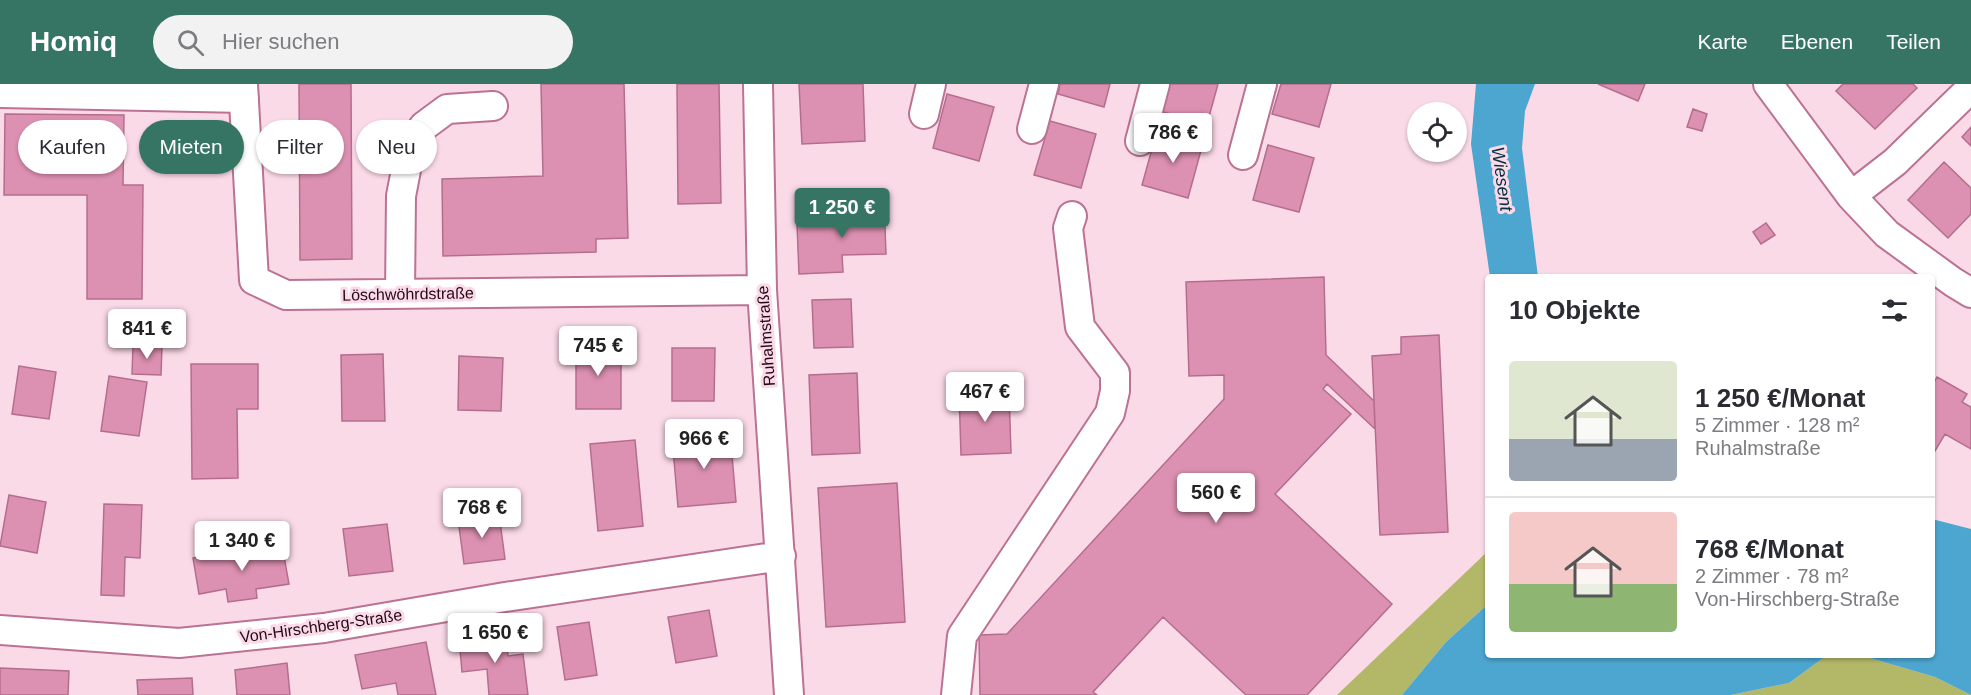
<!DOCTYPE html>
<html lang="de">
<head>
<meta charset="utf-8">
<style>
	body { margin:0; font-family:Arial,sans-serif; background:#f2f2f3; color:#2b2b33; height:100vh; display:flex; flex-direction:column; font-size:22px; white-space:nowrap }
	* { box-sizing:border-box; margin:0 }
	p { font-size:20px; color:#7c7c81 }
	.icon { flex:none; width:33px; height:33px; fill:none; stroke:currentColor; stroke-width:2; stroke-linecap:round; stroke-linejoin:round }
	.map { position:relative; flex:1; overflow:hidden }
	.details { position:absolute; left:1485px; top:190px; width:450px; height:384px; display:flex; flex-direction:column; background:#fff; border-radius:6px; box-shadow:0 2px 4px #0004 }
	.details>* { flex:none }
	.guide { position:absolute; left:18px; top:36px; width:570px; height:54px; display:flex; gap:12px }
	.fabs { position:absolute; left:1407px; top:18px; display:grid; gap:12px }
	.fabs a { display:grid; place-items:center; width:60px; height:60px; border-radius:50%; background:#fff; box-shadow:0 2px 4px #0004; font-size:30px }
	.price { position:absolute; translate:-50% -51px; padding:0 14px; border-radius:6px; background:#fff; color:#222; font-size:20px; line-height:39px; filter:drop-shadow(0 2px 3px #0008) }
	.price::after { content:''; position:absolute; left:50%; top:36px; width:18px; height:14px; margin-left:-9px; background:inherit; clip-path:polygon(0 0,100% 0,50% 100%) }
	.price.selected { background:#367563; color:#fff }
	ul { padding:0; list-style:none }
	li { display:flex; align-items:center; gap:18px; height:150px; padding:0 24px }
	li+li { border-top:2px solid #e1e1e2 }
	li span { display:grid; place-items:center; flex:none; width:168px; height:120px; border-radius:6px; color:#555 }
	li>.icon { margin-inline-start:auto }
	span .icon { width:72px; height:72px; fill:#fffc; stroke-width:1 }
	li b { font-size:26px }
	h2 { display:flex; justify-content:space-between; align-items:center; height:72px; padding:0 24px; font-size:26px }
	.tag { padding:0 21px; border-radius:27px; background:#fff; box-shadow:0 2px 4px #0004; font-size:21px; line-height:54px }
	.tag.selected { background:#367563; color:#fff }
	header { display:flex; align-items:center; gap:36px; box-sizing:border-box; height:84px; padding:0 30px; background:#367563; color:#fff }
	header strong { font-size:28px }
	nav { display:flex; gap:33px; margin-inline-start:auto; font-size:21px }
	.search { width:420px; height:54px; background:#f2f2f3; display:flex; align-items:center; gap:15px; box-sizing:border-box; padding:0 21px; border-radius:33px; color:#7c7c81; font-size:22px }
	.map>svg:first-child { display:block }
	.green { fill:#b3b869 }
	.water { fill:#4ca6d0 }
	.building { fill:#dd91b2; stroke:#b56d8e; stroke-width:1.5 }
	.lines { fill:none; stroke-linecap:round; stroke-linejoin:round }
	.minor-casing { stroke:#bb7293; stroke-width:32 }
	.minor { stroke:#fff; stroke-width:28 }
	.labels { text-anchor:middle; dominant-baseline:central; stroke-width:6; stroke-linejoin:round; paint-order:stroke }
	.street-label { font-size:16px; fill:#240917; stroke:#fbdae8 }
	.water-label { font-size:18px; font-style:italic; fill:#073142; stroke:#fbdae8 }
</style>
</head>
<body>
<header>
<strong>Homiq</strong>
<div class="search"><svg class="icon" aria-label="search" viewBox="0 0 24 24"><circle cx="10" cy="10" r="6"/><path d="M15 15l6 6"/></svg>Hier suchen</div>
<nav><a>Karte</a><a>Ebenen</a><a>Teilen</a></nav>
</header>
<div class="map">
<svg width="1971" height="611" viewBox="0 0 1971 611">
	<rect width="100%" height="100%" fill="#fbdae8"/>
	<path class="green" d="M1488 467V520L1446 558 1402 611H1337Z
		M1826 572H1863L1935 593 1971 611H1731L1789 599Z"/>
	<path class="water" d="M1476 0H1535L1525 27 1522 64 1538 193H1490L1471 60Z
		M1932 435 1971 445V611L1935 593 1863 572H1932Z
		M1488 520V572H1826L1789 599 1731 611H1402L1446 558Z"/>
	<path class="building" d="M299 0H351L352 175 300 176Z
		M541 0H624L628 154 596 155V168L443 172 442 95 543 92Z
		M677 0H719L721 119 678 120Z
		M799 0H863L865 57 802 60Z
		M1060 0H1110L1104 23 1058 10Z
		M1168 0H1218L1207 40 1160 27Z
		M1281 0H1331L1319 43 1272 30Z
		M1598 0H1645L1638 17Z
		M1843 0H1913L1917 4 1875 45 1836 7Z
		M947 10 994 23 979 77 933 64Z
		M1693 25 1707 30 1702 47 1687 43Z
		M5 30 124 31 123 101H143L142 215H87V111H4Z
		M1050 37 1096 50 1081 104 1034 91Z
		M1971 43V62L1962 53Z
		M1157 47 1203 59 1188 114 1142 101Z
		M1268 61 1314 74 1299 128 1253 116Z
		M1944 78 1971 104V130L1948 154 1908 116Z
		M884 117 886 170 842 171 843 188 799 190 797 140 850 138V118Z
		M1766 139 1775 151 1761 160 1753 148Z
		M1324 193 1326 271 1374 317 1375 345 1327 300 1323 305 1351 330 1275 410 1392 520 1307 611H1246L1163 533 1093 608 1097 611H980L979 551 1007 550 1224 315V291L1189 292 1186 198Z
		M851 215 853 263 814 264 812 216Z
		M1439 251 1448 448 1380 451 1372 272 1401 270V253Z
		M576 261H621V325H576Z
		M133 262H162L161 291 132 290Z
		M672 264H715L714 317H672Z
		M383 270 385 337H342L341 271Z
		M459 272 503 274 501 327 458 326Z
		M191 280H258V325H237L238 394 192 395Z
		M19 282 56 288 49 335 12 330Z
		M857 289 860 369 812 371 809 291Z
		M109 292 147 298 139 352 101 347Z
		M1937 293 1967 310 1962 318 1971 323V365L1945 350 1935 367 1932 365V302Z
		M1009 307 1011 369 961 371 959 308Z
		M730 348 736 418 678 423 672 353Z
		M635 356 643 442 598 447 590 360Z
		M897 399 905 538 826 543 818 404Z
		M9 411 46 418 37 469 0 462Z
		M104 420 142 421 140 474 125 473 124 512 101 511Z
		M499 430 505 475 464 480 458 435Z
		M387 440 393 487 349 492 343 445Z
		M282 461 289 500 256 505 257 514 228 518 226 505 199 510 193 474Z
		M709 526 717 572 676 579 668 533Z
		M589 538 597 591 565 596 557 543Z
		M505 549 508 572 523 570 528 611H489L487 585 462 588 459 554Z
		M426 558 436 611H398L396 599 362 605 355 571Z
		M287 579 290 611H237L235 586Z
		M0 584 69 587 68 611H0Z
		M192 594 193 611H138L137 596Z"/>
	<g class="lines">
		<defs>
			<path id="minor" d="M243 0 254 196 286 211 762 206
				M758 0 762 206 789 611
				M1768 0 1851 112 1887 150 1953 198 1971 209
				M0 9 244 14
				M924 30 931 0
				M1032 45 1044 0
				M1140 57 1155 0
				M1243 71 1262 0
				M1851 112 1895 78 1971 4
				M400 210 401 112 411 60 424 42 447 25 493 22
				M0 546 179 559 324 544 505 513 781 472
				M956 611 962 552 1110 329 1115 307V289L1080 243 1068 144 1072 132"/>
		</defs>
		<use href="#minor" class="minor-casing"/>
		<use href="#minor" class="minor"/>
	</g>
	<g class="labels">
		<g class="street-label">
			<text transform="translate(408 210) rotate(-1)">Löschwöhrdstraße</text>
			<text transform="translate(766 252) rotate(-94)">Ruhalmstraße</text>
			<text transform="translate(321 542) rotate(-8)">Von-Hirschberg-Straße</text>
		</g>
		<g class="water-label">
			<text transform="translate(1502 95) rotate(82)">Wiesent</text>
		</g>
	</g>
</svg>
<div class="fabs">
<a><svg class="icon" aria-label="locate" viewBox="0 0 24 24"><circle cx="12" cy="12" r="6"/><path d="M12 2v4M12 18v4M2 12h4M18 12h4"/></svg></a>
</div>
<b class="price" style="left:1173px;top:80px">786 €</b>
<b class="price selected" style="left:842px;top:155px">1 250 €</b>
<b class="price" style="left:147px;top:276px">841 €</b>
<b class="price" style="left:598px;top:293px">745 €</b>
<b class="price" style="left:985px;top:339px">467 €</b>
<b class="price" style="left:704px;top:386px">966 €</b>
<b class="price" style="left:1216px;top:440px">560 €</b>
<b class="price" style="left:482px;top:455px">768 €</b>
<b class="price" style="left:242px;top:488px">1 340 €</b>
<b class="price" style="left:495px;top:580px">1 650 €</b>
<div class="guide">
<a class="tag">Kaufen</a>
<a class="tag selected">Mieten</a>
<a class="tag">Filter</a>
<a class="tag">Neu</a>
</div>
<section class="details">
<h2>10 Objekte<svg class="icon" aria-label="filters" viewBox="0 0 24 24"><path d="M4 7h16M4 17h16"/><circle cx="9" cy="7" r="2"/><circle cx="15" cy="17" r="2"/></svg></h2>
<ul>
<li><span style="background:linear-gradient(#dfe7d0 65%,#9aa5b1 0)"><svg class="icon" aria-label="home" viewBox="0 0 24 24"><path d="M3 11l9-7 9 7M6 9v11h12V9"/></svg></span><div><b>1 250 €/Monat</b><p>5 Zimmer · 128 m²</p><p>Ruhalmstraße</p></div></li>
<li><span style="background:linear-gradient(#f6c9c9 60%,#8fb573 0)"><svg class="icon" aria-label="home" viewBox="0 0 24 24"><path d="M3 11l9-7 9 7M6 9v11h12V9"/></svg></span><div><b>768 €/Monat</b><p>2 Zimmer · 78 m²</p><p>Von-Hirschberg-Straße</p></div></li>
</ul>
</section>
</div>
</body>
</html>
